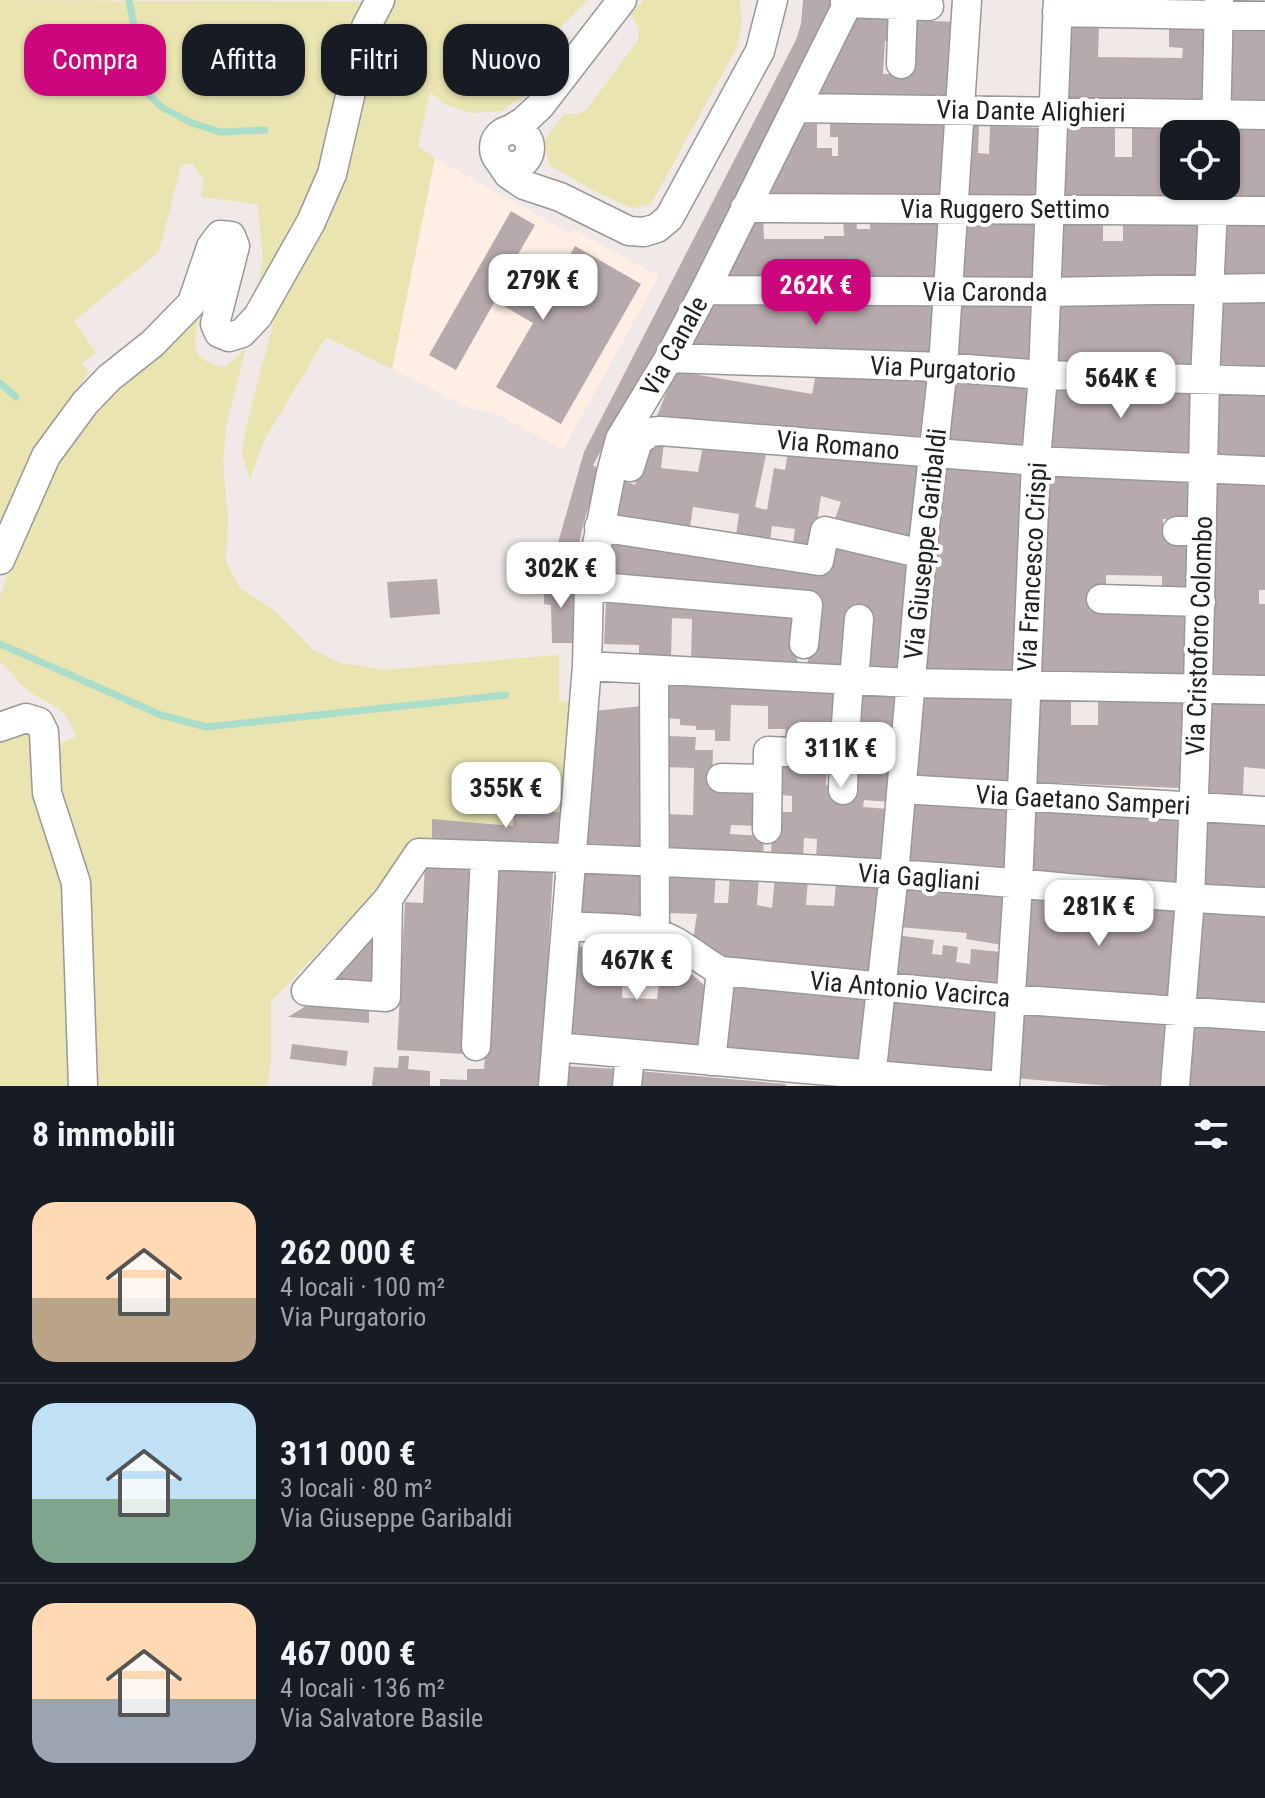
<!DOCTYPE html>
<html lang="it">
<head>
<meta charset="utf-8">
<style>
	body { margin:0; font-family:"Roboto Condensed",sans-serif; background:#20242c; color:#f1f3f6; height:100vh; display:flex; flex-direction:column; font-size:30px; white-space:nowrap }
	* { box-sizing:border-box; margin:0 }
	p { font-size:26px; color:#9ea1a6 }
	.icon { flex:none; width:44px; height:44px; fill:none; stroke:currentColor; stroke-width:2; stroke-linecap:round; stroke-linejoin:round }
	.map { position:relative; height:1086px; overflow:hidden }
	.side { display:flex; flex-direction:column; background:#171b24; flex:1 }
	.side>* { flex:none }
	.guide { position:absolute; left:24px; top:24px; width:800px; height:72px; display:flex; gap:16px }
	.buttons { position:absolute; left:1160px; top:120px; display:grid; gap:16px }
	.buttons a { display:grid; place-items:center; width:80px; height:80px; border-radius:16px; background:#171b24; box-shadow:0 2px 6px #0004; font-size:40px }
	.price { position:absolute; translate:-50% -68px; padding:0 18px; border-radius:16px; background:#fff; color:#222; font-size:26px; line-height:52px; filter:drop-shadow(0 2px 4px #0008) }
	.price::after { content:''; position:absolute; left:50%; top:48px; width:24px; height:18px; margin-left:-12px; background:inherit; clip-path:polygon(0 0,100% 0,50% 100%) }
	.price.on { background:#cc067c; color:#fff }
	ul { padding:0; list-style:none }
	li { display:flex; align-items:center; gap:24px; height:200px; padding:0 32px }
	li+li { border-top:2px solid #363941 }
	li span { display:grid; place-items:center; flex:none; width:224px; height:160px; border-radius:24px; color:#555 }
	li>.icon { margin-inline-start:auto }
	span .icon { width:96px; height:96px; fill:#fffc; stroke-width:1 }
	li b { font-size:34px }
	h2 { display:flex; justify-content:space-between; align-items:center; height:96px; padding:0 32px; font-size:34px }
	.tag { padding:0 28px; border-radius:24px; background:#171b24; box-shadow:0 2px 6px #0004; font-size:28px; line-height:72px }
	.tag.on { background:#cc067c; color:#fff }
	.map>svg:first-child { display:block }
	.education { fill:#feeee3 }
	.grass { fill:#e9e4b0 }
	.lines { fill:none; stroke-linecap:round; stroke-linejoin:round }
	.stream { stroke:#aaddca; stroke-width:7 }
	.building { fill:#b7aaac }
	.minor-casing { stroke:#989898; stroke-width:31 }
	.minor { stroke:#fff; stroke-width:28 }
	.labels { text-anchor:middle; dominant-baseline:central; stroke-width:8; stroke-linejoin:round; paint-order:stroke }
	.street-label { font-size:26px; fill:#212121; stroke:#fff }
</style>
</head>
<body>
<div class="map">
<svg width="1265" height="1086" viewBox="0 0 1265 1086">
	<rect width="100%" height="100%" fill="#f1e8e8"/>
	<path class="education" d="M435 158 570 233 573 229 659 276 563 450 497 414 469 408 392 369Z"/>
	<path class="grass" d="M0 0 365 2 312 199 257 295 263 258 257 204 201 197 204 179 191 163 181 166 159 252 74 321 96 353 82 363 89 372 32 459 0 536Z
		M391 0H588L546 41 528 93 501 111 471 113 447 105 430 92 418 146 435 158 392 369 326 337 264 441 250 479 242 454 246 427 276 313 285 297 375 36Z
		M643 0H740L742 24 737 47 651 204 634 208 627 206 592 190 549 165 544 141 564 114H577L586 110 638 40 639 28 631 15Z
		M203 311C191 340 188 362 226 367L246 348 226 427 223 462 228 519 226 562 240 588 276 612 312 649 340 663 384 670 559 655V701L570 702 563 813 515 808 513 826 433 819 432 839 413 840 367 900 271 1002V1063L267 1086H93L56 784 54 745 76 737C64 700 46 707 22 685 14 678 9 668 0 662V596L32 505 68 444 115 392Z
		M36 730 68 911 75 1086H0V738Z"/>
	<g class="lines">
		<path class="stream" d="M129 0 147 93 163 108 192 123 220 132 265 130
			M0 383 16 397
			M0 644 161 715 206 727 506 695"/>
	</g>
	<path class="building" d="M803 0H832L831 16 677 315 593 465 600 471 583 525 573 574H549L584 452 796 40 801 24Z
		M854 17 897 19 898 41H885L883 74H909L911 20 957 22 949 97 816 95Z
		M1065 25 1099 26 1098 57 1182 58 1183 48 1169 47V25L1208 27 1206 103 1062 98Z
		M1230 29 1265 30V102H1229Z
		M801 124H817V148H832V156H838V137H830V124H951L942 197 759 200Z
		M1062 125 1115 126V157H1132V126L1203 128V134H1174V186H1202V198L1061 196Z
		M971 126H979L978 153 989 154 990 126 1044 128 1041 200 968 198Z
		M1226 130H1265V200H1226Z
		M511 211 535 225 501 284 540 307 575 246 641 284 561 424 496 387 533 323 495 301 456 370 429 355Z
		M753 217H763L764 239H824V236H844L843 217H856L857 229H870V218L942 219 939 282 721 279Z
		M1224 218 1265 219V280L1223 279Z
		M1037 219 1038 280 961 278 963 220Z
		M1058 219H1103V241H1123V219L1201 220 1198 280 1054 281Z
		M1265 297V370H1218L1219 303H1243L1245 300Z
		M957 298 1038 301 1035 363 954 360Z
		M709 301 935 303 932 353 686 348Z
		M1055 303 1195 304 1193 364 1055 363Z
		M675 371 812 394 816 374 927 379 923 444 655 421Z
		M952 377 1032 384 1027 448 946 443Z
		M1049 386 1194 389 1193 453 1048 450Z
		M1218 388 1265 390V462L1214 459Z
		M644 441 664 442 661 468 698 472 703 446 767 450 755 507 767 510 774 468 785 470 788 452 922 462 912 546 832 527 841 502 821 496 812 554 792 551 795 529 772 526 769 548 735 542 739 514 693 507 689 535 613 523 620 479 635 485Z
		M946 464 1028 469 1018 676 922 672Z
		M1044 471 1195 475 1194 520 1163 519V538L1189 539 1188 594H1162V576L1106 575V589H1090L1089 610 1189 608 1188 679 1039 675Z
		M1214 479 1265 480V590H1259V604H1265V683L1209 682Z
		M611 538 826 566 831 539 912 557 902 672 807 669 809 645 820 603 606 577Z
		M437 579 440 614 390 618 387 582Z
		M544 582H573V643H552L551 605 544 604Z
		M606 599 798 611 797 668 691 662 692 619 672 618 671 660 639 658V645L604 644Z
		M663 685 839 688 838 750 816 749V738L785 737 786 729H768V706L731 705 730 741H715V730H696V726L680 725V719L662 718Z
		M856 690 897 691 889 802 864 800 863 807 888 809 885 862 816 860 817 839 804 838 803 859H771L772 812H792V796L773 794 775 755 827 758 826 785 834 786Z
		M922 693H1019L1010 781 913 775Z
		M1032 695H1071V725H1098V695L1186 696 1180 788 1031 782Z
		M1209 697 1265 698V769L1244 767 1243 795 1202 793Z
		M642 706 644 849 585 846 594 711Z
		M666 736 696 737 695 750H713L712 784 762 785 760 826 731 825 730 834 764 836 763 858 663 855 664 814 693 815 694 768 665 767Z
		M908 802 1009 808 1005 873 904 866Z
		M514 808 563 813 560 847 432 839V819L513 826Z
		M1027 811 1179 817 1177 883 1025 876Z
		M1203 819 1265 824V890L1198 885Z
		M425 864 474 866 464 1054 397 1050 405 902 423 903Z
		M583 866 644 868 642 915 582 913Z
		M498 869 553 871 541 1086H440V1079L467 1080V1069H484Z
		M666 870 716 873 714 903H728L730 874 759 875 757 905 772 908 775 877 808 879 806 905 834 906 836 881 882 885 871 978 768 965 716 954 693 940 697 914 667 913Z
		M903 886 1007 895 1002 945 966 939 967 933 899 927Z
		M1025 895 1180 906 1173 1002 1018 990Z
		M1196 908 1265 912V1007L1190 1002Z
		M376 933 371 983 332 981Z
		M896 935 934 940 932 954 942 955 943 945 958 947 956 962 970 964 971 949 1001 952 997 989 891 977Z
		M576 946 624 953 622 998 657 999 663 957 679 962 707 988V1046L572 1033Z
		M734 982 868 996 861 1061 723 1047Z
		M893 997 999 1007 993 1074 887 1064Z
		M306 1006 369 1009V1023L288 1017Z
		M1019 1010 1169 1022 1164 1086H1111L1013 1078Z
		M1189 1022 1265 1028V1086H1186Z
		M292 1044 348 1051 346 1066 290 1059Z
		M399 1056H409L408 1069 430 1071V1086H372L374 1067 398 1068Z
		M565 1066 617 1069 616 1086H564Z
		M639 1071 786 1084V1086H638Z"/>
	<g class="lines">
		<defs>
			<path id="minor" d="M845 3 929 6
				M1057 12 1265 16
				M901 64 903 5
				M796 108 1265 115
				M494 148a18 18 0 1 1 36 0a18 18 0 1 1-36 0Z
				M508 131 524 121 540 106 622 0
				M1216 131 1219 0
				M498 159 508 174 524 185 560 197 629 231 644 232 657 228 669 218 760 51 773 0
				M745 208 1265 211
				M705 290 1046 292 1265 288
				M669 358 943 367 1043 375 1265 381
				M630 467 638 441 651 432 660 431 1036 461 1265 471
				M599 527 819 561 825 531 922 554
				M1177 531H1202
				M0 560 46 456 85 403 109 378 153 343 192 303 211 247 220 235 231 236 235 246 215 324 219 333 229 337 242 333 258 316 311 222 332 174 366 27 380 0
				M589 586 808 605 804 644
				M1101 599 1201 602
				M587 666 911 683 1265 690
				M654 671 655 933
				M854 680 859 619
				M0 727 26 718 39 722 44 732 47 793 76 883 83 1086
				M721 778 767 779
				M902 789 1265 811
				M843 790 844 754
				M767 829 768 751 844 754 849 680
				M566 926C592 928 630 927 655 933 679 939 699 960 721 971L1009 999 1265 1017
				M306 991 388 899 419 853C577 858 734 864 891 874 1016 881 1140 897 1265 902
				M306 991 386 997 388 899
				M476 1046 485 855
				M556 1047 1000 1086
				M711 1061 721 971
				M553 1086 587 666 589 586 611 473 620 439 669 358 705 290 845 9V0
				M627 1086 630 1054
				M870 1086 894 874 922 554 943 367 967 0
				M1005 1086 1018 885 1036 461 1043 375 1058 0
				M1175 1086 1190 899 1198 688 1205 380 1214 186"/>
		</defs>
		<use href="#minor" class="minor-casing"/>
		<use href="#minor" class="minor"/>
	</g>
	<g class="labels">
		<g class="street-label">
			<text transform="translate(1031 111) rotate(1)">Via Dante Alighieri</text>
			<text x="1005" y="209">Via Ruggero Settimo</text>
			<text x="985" y="292">Via Caronda</text>
			<text transform="translate(674 346) rotate(-61)">Via Canale</text>
			<text transform="translate(943 369) rotate(3)">Via Purgatorio</text>
			<text transform="translate(838 445) rotate(5)">Via Romano</text>
			<text transform="translate(925 544) rotate(-84)">Via Giuseppe Garibaldi</text>
			<text transform="translate(1032 567) rotate(-87)">Via Francesco Crispi</text>
			<text transform="translate(1199 636) rotate(-88)">Via Cristoforo Colombo</text>
			<text transform="translate(1083 800) rotate(3)">Via Gaetano Samperi</text>
			<text transform="translate(919 877) rotate(4)">Via Gagliani</text>
			<text transform="translate(910 989) rotate(5)">Via Antonio Vacirca</text>
		</g>
	</g>
</svg>
<div class="buttons">
<a><svg class="icon" aria-label="locate" viewBox="0 0 24 24"><circle cx="12" cy="12" r="6"/><path d="M12 2v4M12 18v4M2 12h4M18 12h4"/></svg></a>
</div>
<b class="price" style="left:543px;top:322px">279K €</b>
<b class="price on" style="left:816px;top:327px">262K €</b>
<b class="price" style="left:1121px;top:420px">564K €</b>
<b class="price" style="left:561px;top:610px">302K €</b>
<b class="price" style="left:841px;top:790px">311K €</b>
<b class="price" style="left:506px;top:830px">355K €</b>
<b class="price" style="left:1099px;top:948px">281K €</b>
<b class="price" style="left:637px;top:1002px">467K €</b>
<div class="guide">
<a class="tag on">Compra</a>
<a class="tag">Affitta</a>
<a class="tag">Filtri</a>
<a class="tag">Nuovo</a>
</div>
</div>
<section class="side">
<h2>8 immobili<svg class="icon" aria-label="filters" viewBox="0 0 24 24"><path d="M4 7h16M4 17h16"/><circle cx="9" cy="7" r="2"/><circle cx="15" cy="17" r="2"/></svg></h2>
<ul>
<li><span style="background:linear-gradient(#ffd9b3 60%,#b9a48a 0)"><svg class="icon" aria-label="home" viewBox="0 0 24 24"><path d="M3 11l9-7 9 7M6 9v11h12V9"/></svg></span><div><b>262 000 €</b><p>4 locali · 100 m²</p><p>Via Purgatorio</p></div><svg class="icon" aria-label="heart" viewBox="0 0 24 24"><path d="M12 20l-8-8c-3-5 5-10 8-4 3-6 11-1 8 4z"/></svg></li>
<li><span style="background:linear-gradient(#bfe0f5 60%,#7fa58c 0)"><svg class="icon" aria-label="home" viewBox="0 0 24 24"><path d="M3 11l9-7 9 7M6 9v11h12V9"/></svg></span><div><b>311 000 €</b><p>3 locali · 80 m²</p><p>Via Giuseppe Garibaldi</p></div><svg class="icon" aria-label="heart" viewBox="0 0 24 24"><path d="M12 20l-8-8c-3-5 5-10 8-4 3-6 11-1 8 4z"/></svg></li>
<li><span style="background:linear-gradient(#ffd9b3 60%,#9aa5b1 0)"><svg class="icon" aria-label="home" viewBox="0 0 24 24"><path d="M3 11l9-7 9 7M6 9v11h12V9"/></svg></span><div><b>467 000 €</b><p>4 locali · 136 m²</p><p>Via Salvatore Basile</p></div><svg class="icon" aria-label="heart" viewBox="0 0 24 24"><path d="M12 20l-8-8c-3-5 5-10 8-4 3-6 11-1 8 4z"/></svg></li>
</ul>
</section>
</body>
</html>
